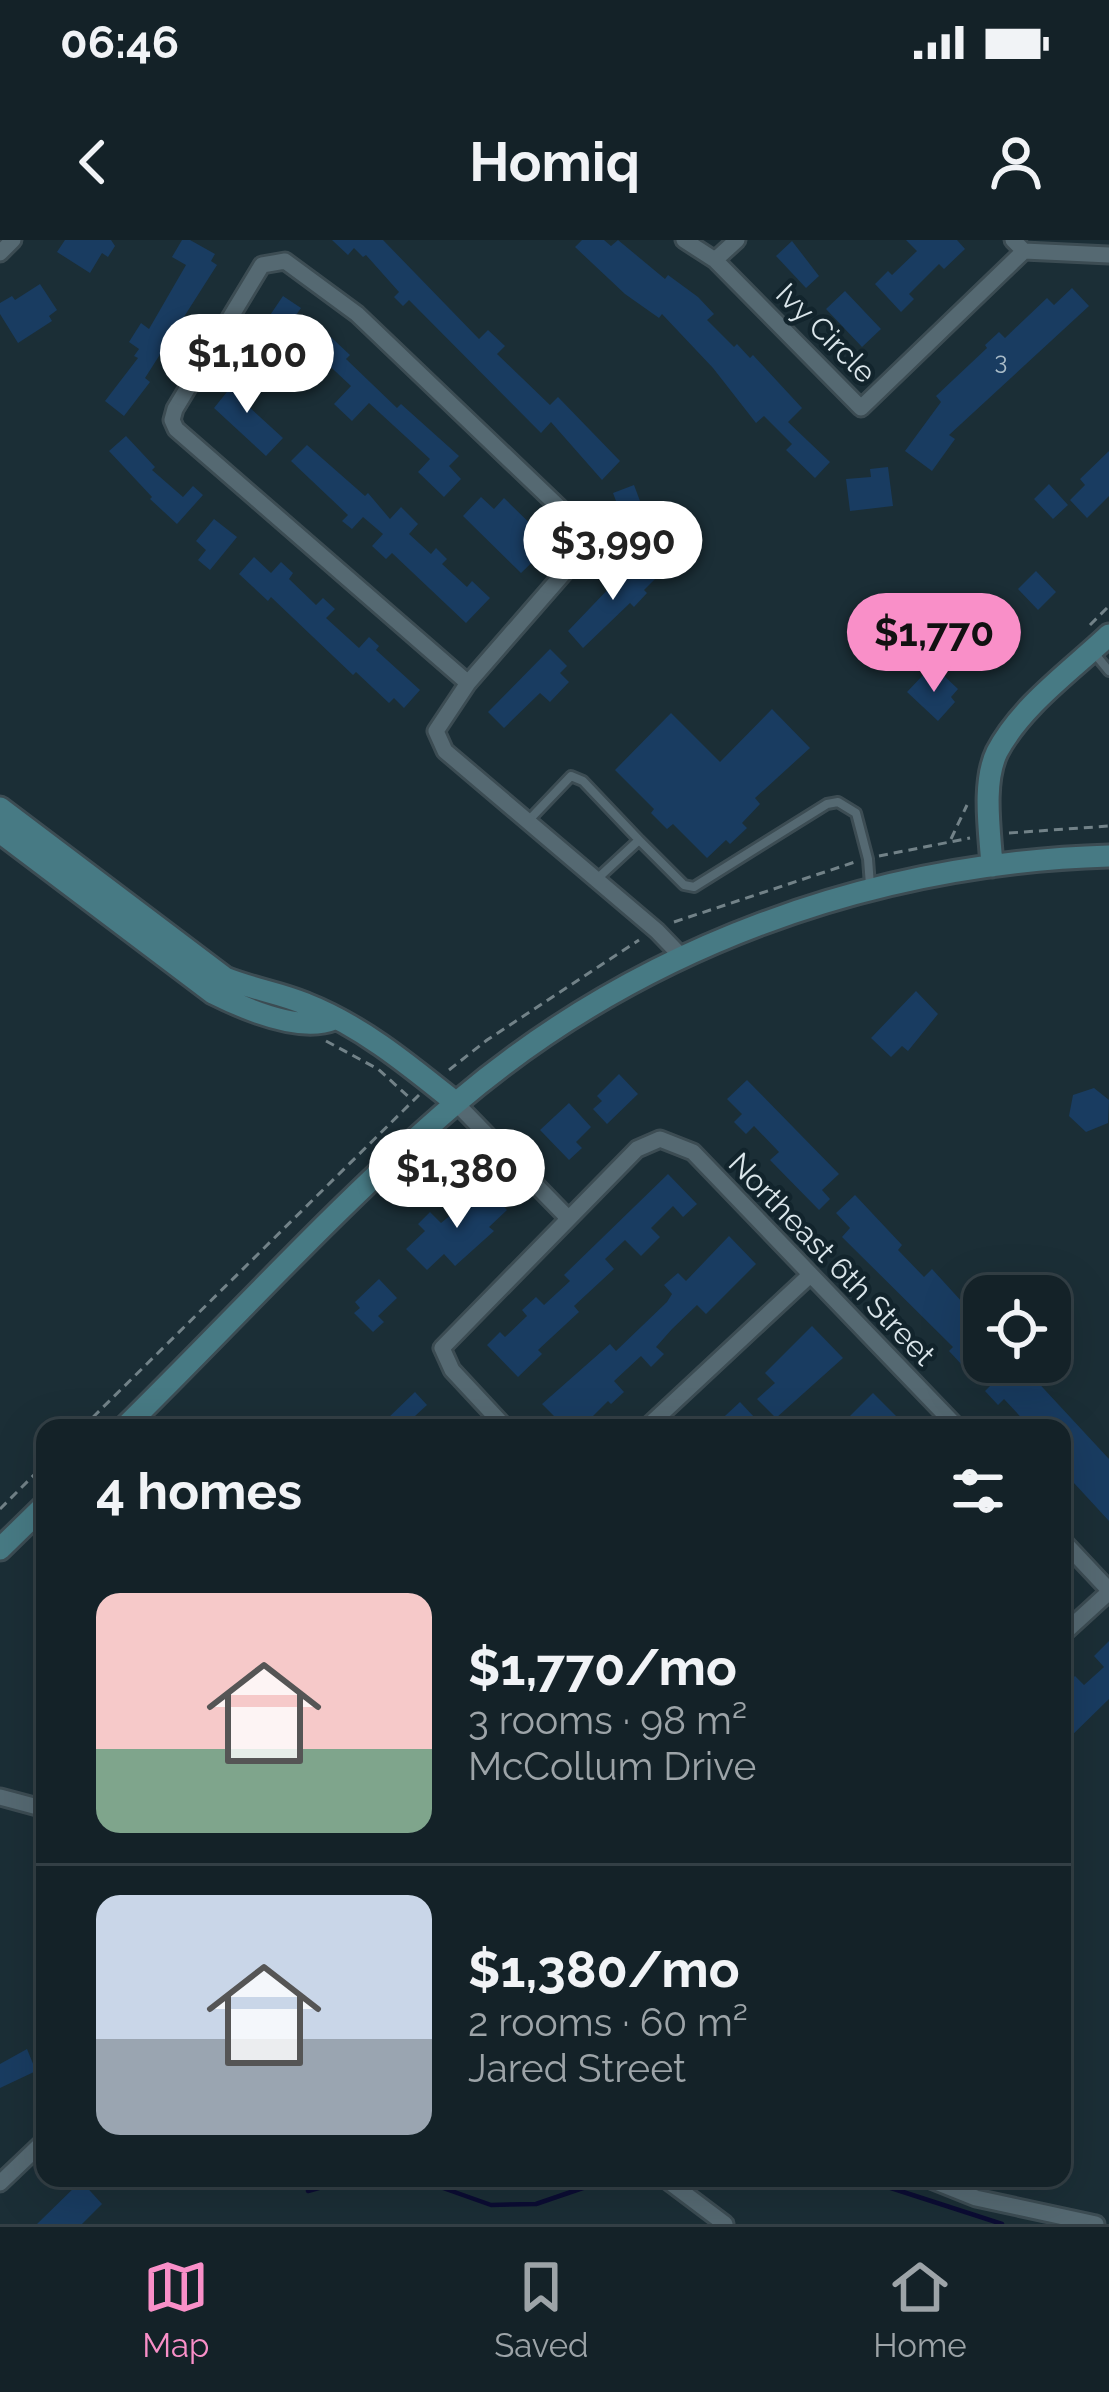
<!DOCTYPE html>
<html lang="en">
<head>
<meta charset="utf-8">
<style>
	body { margin:0; font-family:Raleway,sans-serif; background:#212f34; color:#f1f3f6; height:100vh; display:flex; flex-direction:column; font-size:45px; white-space:nowrap }
	* { box-sizing:border-box; margin:0 }
	p { font-size:39px; color:#9da4a8 }
	.icon { flex:none; width:66px; height:66px; fill:none; stroke:currentColor; stroke-width:2; stroke-linecap:round; stroke-linejoin:round }
	.map { position:relative; flex:1; overflow:hidden }
	.panel { position:absolute; left:36px; top:1179px; width:1035px; height:768px; display:flex; flex-direction:column; background:#142228; border-radius:24px; box-shadow:0 12px 48px #0002,0 0 0 3px #333f45 }
	.panel>* { flex:none }
	.controls { position:absolute; left:963px; top:1035px; display:grid; gap:24px }
	.controls a { display:grid; place-items:center; width:108px; height:108px; border-radius:24px; background:#142228; box-shadow:0 12px 48px #0002,0 0 0 3px #333f45; font-size:60px }
	.price { position:absolute; translate:-50% -102px; padding:0 27px; border-radius:42px; background:#fff; color:#222; font-size:39px; line-height:78px; filter:drop-shadow(0 3px 6px #0008) }
	.price::after { content:''; position:absolute; left:50%; top:72px; width:36px; height:27px; margin-left:-18px; background:inherit; clip-path:polygon(0 0,100% 0,50% 100%) }
	.price.on { background:#f98fc8; color:#111 }
	ul { padding:0; list-style:none }
	li { display:flex; align-items:center; gap:36px; height:300px; padding:0 60px }
	li+li { border-top:3px solid #333f45 }
	li span { display:grid; place-items:center; flex:none; width:336px; height:240px; border-radius:24px; color:#555 }
	li>.icon { margin-inline-start:auto }
	span .icon { width:144px; height:144px; fill:#fffc; stroke-width:1 }
	li b { font-size:51px }
	h2 { display:flex; justify-content:space-between; align-items:center; height:144px; padding:0 60px; font-size:51px }
	.status { display:flex; justify-content:space-between; align-items:center; height:84px; padding:0 60px; background:#142228; direction:ltr }
	.status svg { height:33px; fill:currentColor }
	header { display:flex; justify-content:space-between; align-items:center; height:156px; padding:0 60px; background:#142228; font-size:54px; font-weight:700 }
	.tab-bar { display:flex; justify-content:space-around; align-items:center; height:168px; border-top:3px solid #333f45; background:#142228; font-size:33px; color:#9da4a8 }
	.tab-bar a { display:grid; justify-items:center; gap:6px }
	.tab-bar .on { color:#f98fc8 }
	.map>svg:first-child { display:block }
	.lines { fill:none; stroke-linecap:round; stroke-linejoin:round }
	.stream { stroke:#0b0c33; stroke-width:4.5 }
	.building { fill:#193c61 }
	.lane-casing { stroke:#3c4c53; stroke-width:14 }
	.street-casing { stroke:#3c4c53; stroke-width:21 }
	.secondary-casing { stroke:#3c4c53; stroke-width:27 }
	.path { stroke:#728288; stroke-width:3; stroke-dasharray:9 6; stroke-linecap:butt }
	.lane { stroke:#556972; stroke-width:8 }
	.street { stroke:#556972; stroke-width:15 }
	.secondary { stroke:#477a84; stroke-width:21 }
	.labels { text-anchor:middle; dominant-baseline:central; stroke-width:9; stroke-linejoin:round; paint-order:stroke }
	.number-label { font-size:24px; fill:#aabcc8 }
	.street-label { font-size:30px; fill:#dbe6eb; stroke:#12242c }
</style>
</head>
<body>
<div class="status"><b>06:46</b><svg viewBox="0 0 49 12"><path d="M0 12V9h3v3zM5 12V6h3v6zM10 12V3h3v9zM15 12V0h3v12zM26 1h20v11H26zM47 4h2v5h-2z"/></svg></div>
<header><svg class="icon" aria-label="back" viewBox="0 0 24 24"><path d="M15 5l-7 7 7 7"/></svg>Homiq<svg class="icon" aria-label="person" viewBox="0 0 24 24"><circle cx="12" cy="8" r="4"/><path d="M4 21q1-7 8-7t8 7"/></svg></header>
<div class="map">
<svg width="1109" height="1984" viewBox="0 0 1109 1984">
	<rect width="100%" height="100%" fill="#1b2e36"/>
	<g class="lines">
		<path class="stream" d="M415 1938 491 1965 536 1964 612 1938
			M860 1938 1002 1984
			M308 1951 354 1938"/>
	</g>
	<path class="building" d="M65 0H111L115 6 108 17 102 13 90 33 57 12Z
		M182 0H190L215 14 211 21 217 25 145 138 150 142 124 176 105 161 138 118 134 116 139 109 129 102 141 83 149 89 186 25 172 17Z
		M332 0H383L479 99 488 90 505 106 497 114 550 165 558 157 620 221 602 240 551 182 541 193 409 60 403 66 394 57 399 52 366 15 363 17 354 8 348 15Z
		M582 0H604L611 6 618 0 665 39 668 35 698 57 714 74 707 80 734 107 737 104 750 118 753 115 802 168 788 182 830 222 815 238 786 210 792 204 764 176 756 183 713 128 662 74 659 78 625 54 575 7Z
		M906 0H957L965 9 944 29 939 24 909 54 914 59 901 72 875 44 888 31 892 35 917 11Z
		M792 1 819 36 806 48 776 16Z
		M40 44 57 70 49 76 52 81 18 103 0 74V63L12 56 15 60Z
		M1072 48 1089 66 949 195 955 199 932 231 905 211 941 162 936 156 987 108 985 105 999 92 1005 98 1047 58 1054 65Z
		M845 51 881 89 862 107 826 69Z
		M283 56 301 68 277 102 260 90Z
		M319 86 350 115 346 119 397 168 401 164 459 216 449 226 461 239 444 257 418 232 430 219 369 163 352 181 334 164 351 146 304 102Z
		M243 132 252 140 248 146 256 153 247 165 283 198 266 216 214 168Z
		M126 196 155 227 152 230 183 257 193 246 203 255 177 284 150 259 152 257 109 211Z
		M307 205 365 256 368 253 390 279 401 267 418 284 409 294 431 314 436 308 447 319 442 324 467 347 472 341 490 358 466 383 392 313 386 319 372 306 383 294 363 277 352 289 342 281 348 275 291 221Z
		M1109 211V256L1087 278 1070 260 1085 245 1080 239Z
		M888 227 893 266 850 271 846 239 871 237 870 229Z
		M1049 244 1068 265 1053 279 1034 259Z
		M634 245 649 285 628 293 613 253Z
		M481 257 494 269 504 258 551 304 521 333 463 276Z
		M214 279 237 297 210 330 198 320 206 310 196 301Z
		M254 317 271 333 281 322 293 333 289 339 316 365 323 358 335 369 326 378 359 408 369 397 379 406 376 410 420 450 404 468 394 458 389 463 356 432 353 435 271 357 268 361 239 334Z
		M637 319 656 338 644 350 647 353 634 367 630 363 583 408 568 391Z
		M1036 331 1056 352 1038 370 1018 349Z
		M979 358 996 376 971 407 945 379 966 359 972 365Z
		M877 376 894 393 878 408 862 391Z
		M550 409 567 426 560 433 569 442 550 462 540 453 504 488 488 472Z
		M940 432 958 449 951 457 955 462 938 481 907 452 924 434 932 442Z
		M772 469 810 508 755 558 760 564 742 583 747 588 730 604 726 600 707 618 673 584 667 589 651 573 654 569 615 530 671 473 720 522Z
		M916 751 938 774 908 811 902 806 891 817 871 798Z
		M619 834 638 854 607 884 593 869 602 861 597 856Z
		M747 840 839 934 822 950 830 959 819 970 770 920 779 912 754 886 746 894 734 882 742 874 727 859Z
		M1094 848 1109 860 1108 883 1086 892 1069 876 1073 855Z
		M569 863 591 887 576 902 582 908 569 920 540 890Z
		M668 934 697 964 683 977 673 966 651 988 660 997 641 1016 625 1000 605 1019 614 1029 574 1066 579 1072 538 1110 542 1114 518 1137 487 1105 500 1092 505 1097 527 1076 522 1070 536 1057 544 1065 570 1041 564 1035Z
		M485 947 507 970 489 987 494 991 455 1026 444 1014 427 1030 406 1009 425 991 418 984 430 972 441 983Z
		M855 955 902 1005 898 1010 924 1037 932 1029 984 1086V1122H1019L1109 1219V1281L1062 1230V1188H1031L1004 1159 998 1165 985 1151 992 1144 968 1119 962 1125 949 1111 953 1107 842 997 850 988 836 973Z
		M729 996 756 1024 706 1074 697 1065 672 1089 656 1107 664 1114 651 1127 641 1116 614 1141 624 1152 611 1164 608 1161 581 1188 574 1180 566 1188 542 1164 610 1104 616 1111 667 1062 672 1054 664 1045 678 1033 686 1041Z
		M379 1039 397 1058 378 1076 384 1082 373 1092 354 1073 360 1068 355 1062Z
		M812 1086 843 1118 776 1178 757 1159 775 1143 765 1133Z
		M415 1152 427 1165 415 1176 426 1188H393L386 1180Z
		M873 1153 908 1188H860L849 1177Z
		M740 1162 755 1178 745 1188H712Z
		M1109 1401V1459L1062 1505V1448L1075 1436 1084 1445 1104 1427 1094 1416Z
		M27 1809 36 1831 0 1848V1824Z
		M81 1941 102 1964 82 1984H37Z"/>
	<g class="lines">
		<defs>
			<path id="lane" d="M1095 414 1109 431
				M529 580 571 536 583 541 639 600
				M598 638 639 600 684 645 694 647 827 564 838 562 856 573 868 619 870 645"/>
			<path id="street" d="M684 0 715 20 861 168 1024 11
				M1013 0 1024 11 1109 15
				M0 13 13 0
				M715 20 737 0
				M468 443 176 189 172 180 175 169 262 25 285 21 357 74 584 291 583 311 468 443 436 491 445 511 657 691 682 717
				M456 863 567 977
				M506 1188 452 1130 442 1108 637 909 660 899 693 912 958 1188
				M646 1188 809 1036
				M1062 1300 1109 1350
				M1062 1395 1109 1352
				M0 1557 45 1569
				M664 1938 725 1984
				M926 1938 976 1958 1096 1984
				M0 1943 43 1902"/>
			<path id="secondary" d="M0 568 225 738C252 749 280 753 306 764 362 786 410 826 456 863
				M0 592 213 753C245 769 300 793 334 779
				M992 626C990 592 982 543 997 512 1021 466 1072 430 1109 395
				M124 1188C234 1080 339 963 456 863 639 707 871 623 1109 616
				M0 1309 45 1265"/>
		</defs>
		<use href="#lane" class="lane-casing"/>
		<use href="#street" class="street-casing"/>
		<use href="#secondary" class="secondary-casing"/>
		<path class="path" d="M1090 385 1109 366
			M1009 593 1109 586
			M951 599 967 565
			M879 616 970 598
			M674 682 858 621
			M326 801 378 829 411 859
			M449 830 487 800 639 700
			M82 1188 419 855
			M0 1269 45 1224"/>
		<use href="#lane" class="lane"/>
		<use href="#street" class="street"/>
		<use href="#secondary" class="secondary"/>
	</g>
	<g class="labels">
		<g class="number-label">
			<text x="1001" y="120">3</text>
		</g>
		<g class="street-label">
			<text transform="translate(826 93) rotate(45)">Ivy Circle</text>
			<text transform="translate(832 1019) rotate(46)">Northeast 6th Street</text>
		</g>
	</g>
</svg>
<div class="controls">
<a><svg class="icon" aria-label="locate" viewBox="0 0 24 24"><circle cx="12" cy="12" r="6"/><path d="M12 2v4M12 18v4M2 12h4M18 12h4"/></svg></a>
</div>
<b class="price" style="left:247px;top:176px">$1,100</b>
<b class="price" style="left:613px;top:363px">$3,990</b>
<b class="price on" style="left:934px;top:455px">$1,770</b>
<b class="price" style="left:457px;top:991px">$1,380</b>
<section class="panel">
<h2>4 homes<svg class="icon" aria-label="filters" viewBox="0 0 24 24"><path d="M4 7h16M4 17h16"/><circle cx="9" cy="7" r="2"/><circle cx="15" cy="17" r="2"/></svg></h2>
<ul>
<li><span style="background:linear-gradient(#f6c9c9 65%,#7fa58c 0)"><svg class="icon" aria-label="home" viewBox="0 0 24 24"><path d="M3 11l9-7 9 7M6 9v11h12V9"/></svg></span><div><b>$1,770/mo</b><p>3 rooms · 98 m²</p><p>McCollum Drive</p></div></li>
<li><span style="background:linear-gradient(#c9d6e8 60%,#9aa5b1 0)"><svg class="icon" aria-label="home" viewBox="0 0 24 24"><path d="M3 11l9-7 9 7M6 9v11h12V9"/></svg></span><div><b>$1,380/mo</b><p>2 rooms · 60 m²</p><p>Jared Street</p></div></li>
</ul>
</section>
</div>
<nav class="tab-bar">
<a class="on"><svg class="icon" aria-label="map" viewBox="0 0 24 24"><path d="M3 6l6-2 6 2 6-2v14l-6 2-6-2-6 2zM9 4v14M15 6v14"/></svg>Map</a>
<a><svg class="icon" aria-label="saved" viewBox="0 0 24 24"><path d="M7 4h10v16l-5-4-5 4z"/></svg>Saved</a>
<a><svg class="icon" aria-label="home" viewBox="0 0 24 24"><path d="M3 11l9-7 9 7M6 9v11h12V9"/></svg>Home</a>
</nav>
</body>
</html>
